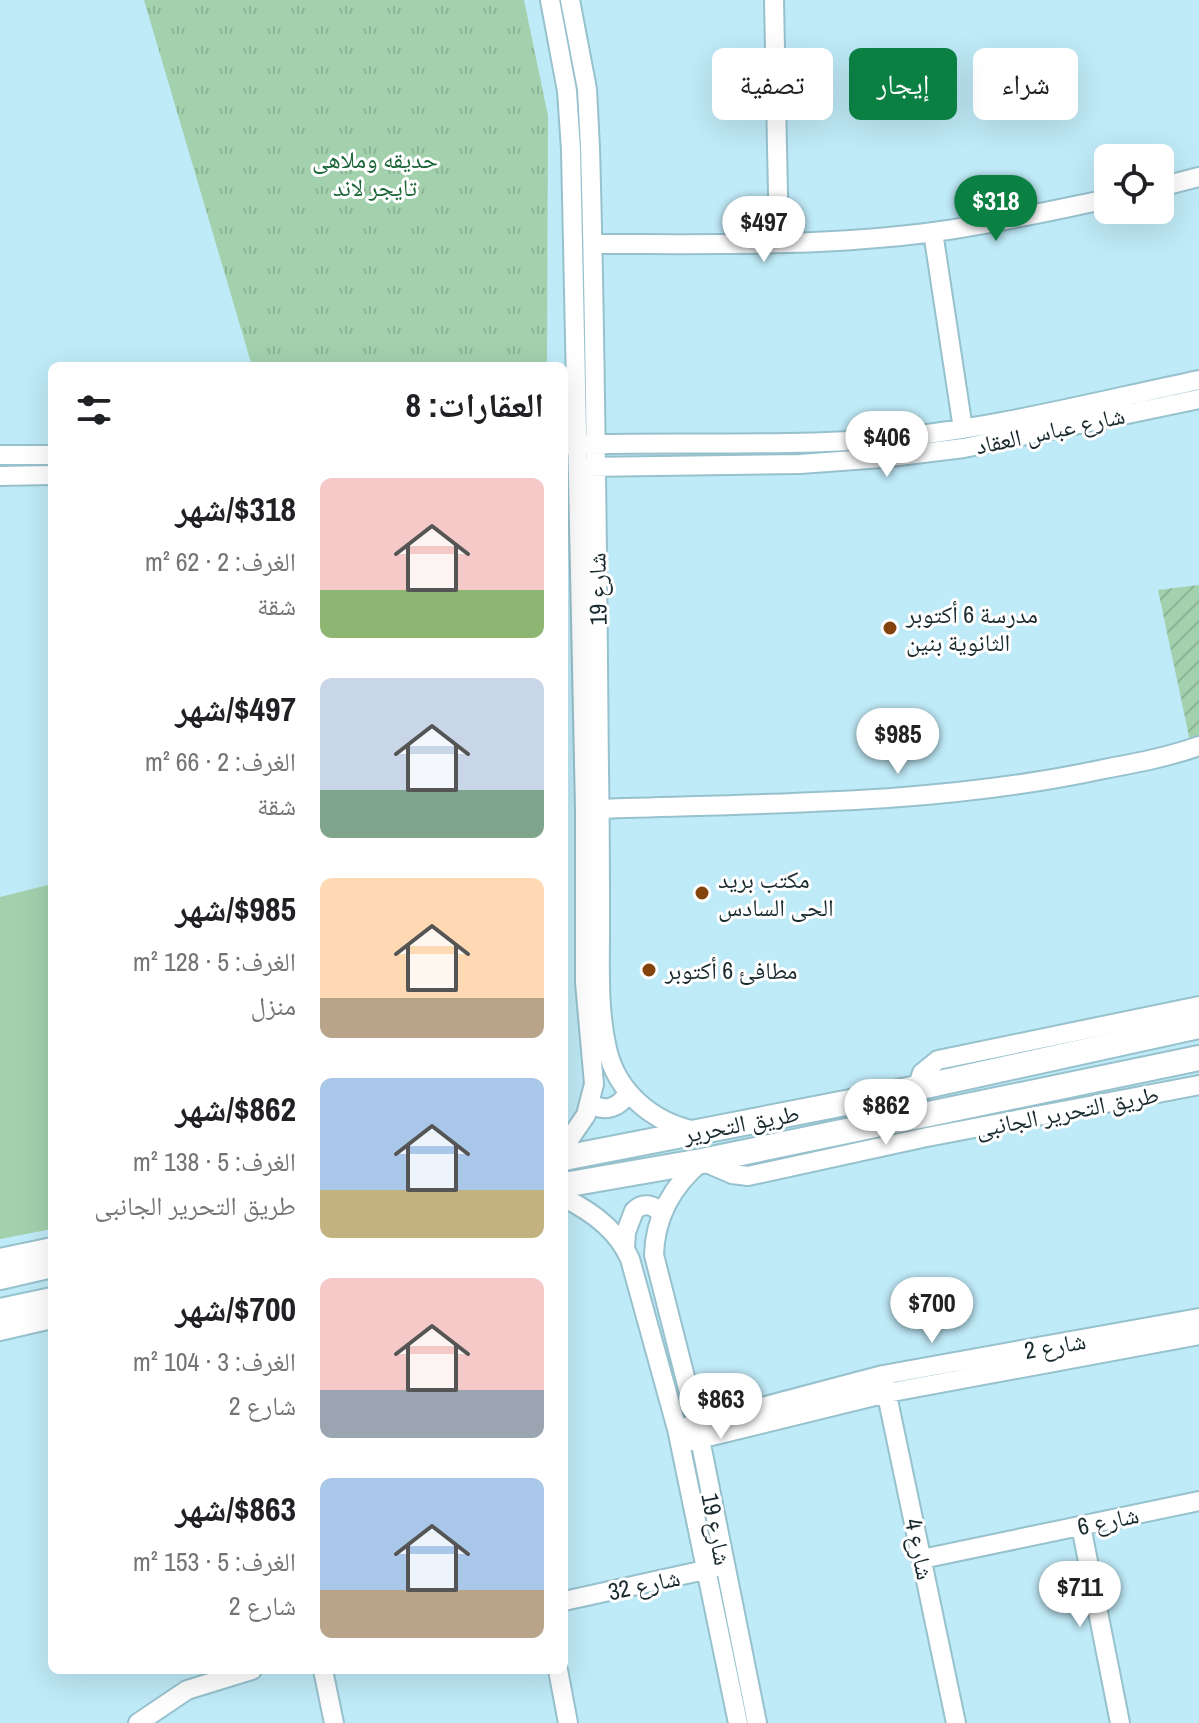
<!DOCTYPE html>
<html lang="ar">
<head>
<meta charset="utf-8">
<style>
	body { margin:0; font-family:"Archivo Narrow","Noto Naskh Arabic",sans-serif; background:#f6f6f6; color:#202124; direction:rtl; height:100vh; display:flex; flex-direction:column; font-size:30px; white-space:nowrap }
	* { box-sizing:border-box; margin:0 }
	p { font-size:26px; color:#757577 }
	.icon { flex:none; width:44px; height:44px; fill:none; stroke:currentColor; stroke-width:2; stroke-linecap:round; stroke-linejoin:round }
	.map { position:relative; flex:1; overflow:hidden; direction:ltr }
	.side { position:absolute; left:48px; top:362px; width:520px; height:1312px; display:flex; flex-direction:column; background:#fff; border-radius:12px; box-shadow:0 8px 32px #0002; direction:rtl }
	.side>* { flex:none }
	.hud { position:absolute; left:592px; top:48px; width:486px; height:72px; direction:rtl; display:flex; gap:16px }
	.controls { position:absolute; left:1094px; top:144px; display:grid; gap:16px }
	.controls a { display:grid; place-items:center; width:80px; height:80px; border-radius:12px; background:#fff; box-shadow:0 8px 32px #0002; font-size:40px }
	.price { position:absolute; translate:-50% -68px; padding:0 18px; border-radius:28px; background:#fff; color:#222; font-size:26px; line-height:52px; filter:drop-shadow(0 2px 4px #0008) }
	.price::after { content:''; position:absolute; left:50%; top:48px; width:24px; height:18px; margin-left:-12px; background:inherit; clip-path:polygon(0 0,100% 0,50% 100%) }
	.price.active { background:#0b8043; color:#fff }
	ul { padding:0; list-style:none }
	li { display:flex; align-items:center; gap:24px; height:200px; padding:0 24px }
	li span { display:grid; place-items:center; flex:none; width:224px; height:160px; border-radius:12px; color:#555 }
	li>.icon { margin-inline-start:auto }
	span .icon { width:96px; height:96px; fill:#fffc; stroke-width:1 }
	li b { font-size:34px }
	h2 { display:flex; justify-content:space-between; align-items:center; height:96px; padding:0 24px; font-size:34px }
	.chip { padding:0 28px; border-radius:12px; background:#fff; box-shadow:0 8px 32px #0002; font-size:28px; line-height:72px }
	.chip.active { background:#0b8043; color:#fff }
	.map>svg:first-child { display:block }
	.grass { fill:#a3d1ae }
	.park { fill:url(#park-tufts) }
	.garden { fill:url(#garden-furrows) }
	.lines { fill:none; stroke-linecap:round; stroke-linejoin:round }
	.minor-casing { stroke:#97c1cd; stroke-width:22 }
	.tertiary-casing { stroke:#97c1cd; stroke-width:28 }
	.minor { stroke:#fff; stroke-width:18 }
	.tertiary { stroke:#fff; stroke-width:24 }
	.poi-dot { fill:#84430d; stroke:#fff; stroke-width:3 }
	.labels { text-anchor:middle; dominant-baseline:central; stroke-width:6; stroke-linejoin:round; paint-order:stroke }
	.park-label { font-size:24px; fill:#196536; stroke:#fff }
	.street-label { font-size:24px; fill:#1a2b2f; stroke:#fff }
	.poi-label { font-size:24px; fill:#1a2b2f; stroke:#fff; text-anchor:start }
</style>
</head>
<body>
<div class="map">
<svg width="1199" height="1723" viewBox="0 0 1199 1723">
	<defs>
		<pattern id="park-tufts" width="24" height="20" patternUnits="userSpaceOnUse" patternTransform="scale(2)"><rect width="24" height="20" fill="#a3d1ae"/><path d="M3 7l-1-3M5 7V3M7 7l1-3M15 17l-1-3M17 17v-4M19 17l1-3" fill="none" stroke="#8cb496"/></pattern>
		<pattern id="garden-furrows" width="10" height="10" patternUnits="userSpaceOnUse" patternTransform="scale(2)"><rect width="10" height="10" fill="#a3d1ae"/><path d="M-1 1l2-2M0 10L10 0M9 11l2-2" fill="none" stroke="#8cb496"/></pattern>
	</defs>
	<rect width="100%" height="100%" fill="#bfeaf7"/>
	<path class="grass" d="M52 884V1229L0 1239V897Z"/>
	<path class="park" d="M144 0H524L548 116 547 366H252Z"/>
	<path class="garden" d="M1199 585V739L1190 741 1158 590Z"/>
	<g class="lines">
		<defs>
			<path id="minor" d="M550 0 567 91 571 150 585 809V983L594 1084 586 1115 564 1147
				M570 0 587 89 590 148C596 356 597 564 599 771 600 824 600 876 600 929 600 969 598 1009 607 1049 617 1092 652 1122 695 1131
				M774 0 779 243
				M1160 187 1199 177
				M933 232 963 429
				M593 244C707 244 821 247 934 232 993 224 1050 211 1108 199
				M564 445C670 441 776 447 881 439 988 430 1094 402 1199 380
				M0 455H52
				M587 467 800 464 882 458 964 448 1199 399
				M0 476 52 475
				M600 809C768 803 939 805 1104 769 1136 763 1168 757 1199 746
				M917 1088 922 1073 938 1060 1199 1006
				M590 1103C605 1113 620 1108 628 1092
				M564 1198C591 1211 618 1231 630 1259L677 1429 738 1723
				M625 1248 626 1232 634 1211C643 1202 655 1204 662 1215
				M0 1258 52 1247
				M0 1331 52 1319
				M884 1381 956 1723
				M686 1427 883 1375 1199 1318
				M691 1441 887 1393 1199 1335
				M1081 1526 1120 1723
				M922 1559 1199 1501
				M564 1601 714 1568
				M323 1670 334 1723
				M558 1670 568 1723
				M138 1723 187 1690 252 1670
				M757 1723 697 1424 654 1255C655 1217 673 1185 702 1161L732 1174 748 1176 922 1138 1199 1085"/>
			<path id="tertiary" d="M564 1158 871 1098 1199 1026
				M564 1185 702 1161 1199 1058
				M0 1277 52 1265
				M0 1311 52 1300"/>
		</defs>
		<use href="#minor" class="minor-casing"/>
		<use href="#tertiary" class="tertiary-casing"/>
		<use href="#minor" class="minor"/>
		<use href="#tertiary" class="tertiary"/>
	</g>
	<g class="poi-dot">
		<circle cx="890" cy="628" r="8"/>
		<circle cx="702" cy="893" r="8"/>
		<circle cx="649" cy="970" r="8"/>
	</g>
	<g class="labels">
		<g class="park-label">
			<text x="375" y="159">حديقه وملاهى<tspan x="375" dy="28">تايجر لاند</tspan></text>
		</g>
		<g class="street-label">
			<text transform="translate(1050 430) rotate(-12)">شارع عباس العقاد</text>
			<text transform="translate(597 589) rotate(-91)">شارع 19</text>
			<text transform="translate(1067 1111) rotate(-11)">طريق التحرير الجانبى</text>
			<text transform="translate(741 1123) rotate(-11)">طريق التحرير</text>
			<text transform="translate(1055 1345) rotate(-10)">شارع 2</text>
			<text transform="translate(1108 1520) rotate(-12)">شارع 6</text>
			<text transform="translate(717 1529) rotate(79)">شارع 19</text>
			<text transform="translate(920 1549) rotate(78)">شارع 4</text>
			<text transform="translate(644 1584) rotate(-12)">شارع 32</text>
		</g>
		<g class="poi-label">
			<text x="906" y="614">مدرسة 6 أكتوبر<tspan x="906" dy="28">الثانوية بنين</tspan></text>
			<text x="718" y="879">مكتب بريد<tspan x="718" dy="28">الحى السادس</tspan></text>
			<text x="665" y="970">مطافئ 6 أكتوبر</text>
		</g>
	</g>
</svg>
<div class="controls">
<a><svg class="icon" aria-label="locate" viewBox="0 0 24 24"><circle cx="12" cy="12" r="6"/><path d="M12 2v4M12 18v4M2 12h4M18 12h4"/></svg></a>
</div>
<b class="price active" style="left:996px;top:243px">$318</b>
<b class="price" style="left:764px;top:264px">$497</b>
<b class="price" style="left:887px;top:479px">$406</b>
<b class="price" style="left:898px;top:776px">$985</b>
<b class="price" style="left:886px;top:1147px">$862</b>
<b class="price" style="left:932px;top:1345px">$700</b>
<b class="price" style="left:721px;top:1441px">$863</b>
<b class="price" style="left:1080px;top:1629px">$711</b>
<div class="hud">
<a class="chip">شراء</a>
<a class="chip active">إيجار</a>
<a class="chip">تصفية</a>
</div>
<section class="side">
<h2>العقارات: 8<svg class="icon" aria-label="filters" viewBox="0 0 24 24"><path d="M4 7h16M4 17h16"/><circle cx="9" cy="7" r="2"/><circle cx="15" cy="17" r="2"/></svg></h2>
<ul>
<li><span style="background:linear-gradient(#f6c9c9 70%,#8fb573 0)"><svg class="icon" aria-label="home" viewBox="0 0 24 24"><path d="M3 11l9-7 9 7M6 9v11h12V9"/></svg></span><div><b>$318/شهر</b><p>الغرف: 2 · 62 m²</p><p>شقة</p></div></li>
<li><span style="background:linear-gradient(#c9d6e8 70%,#7fa58c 0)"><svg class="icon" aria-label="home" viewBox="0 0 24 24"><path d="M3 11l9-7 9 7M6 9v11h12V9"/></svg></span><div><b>$497/شهر</b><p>الغرف: 2 · 66 m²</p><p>شقة</p></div></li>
<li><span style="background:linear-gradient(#ffd9b3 75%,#b9a48a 0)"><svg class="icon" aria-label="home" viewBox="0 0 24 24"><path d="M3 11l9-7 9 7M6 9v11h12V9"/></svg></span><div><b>$985/شهر</b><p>الغرف: 5 · 128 m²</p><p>منزل</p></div></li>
<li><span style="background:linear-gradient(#a9c7e8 70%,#c2b280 0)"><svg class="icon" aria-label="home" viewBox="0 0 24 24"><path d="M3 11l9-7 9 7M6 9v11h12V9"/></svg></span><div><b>$862/شهر</b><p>الغرف: 5 · 138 m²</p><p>طريق التحرير الجانبى</p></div></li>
<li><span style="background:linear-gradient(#f6c9c9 70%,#9aa5b1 0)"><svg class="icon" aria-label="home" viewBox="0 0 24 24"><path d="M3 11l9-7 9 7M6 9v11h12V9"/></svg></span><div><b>$700/شهر</b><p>الغرف: 3 · 104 m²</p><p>شارع 2</p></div></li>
<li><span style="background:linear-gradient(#a9c7e8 70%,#b9a48a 0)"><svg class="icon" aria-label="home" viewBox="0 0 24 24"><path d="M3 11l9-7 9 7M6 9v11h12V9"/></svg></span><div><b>$863/شهر</b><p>الغرف: 5 · 153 m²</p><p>شارع 2</p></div></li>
</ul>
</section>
</div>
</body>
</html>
